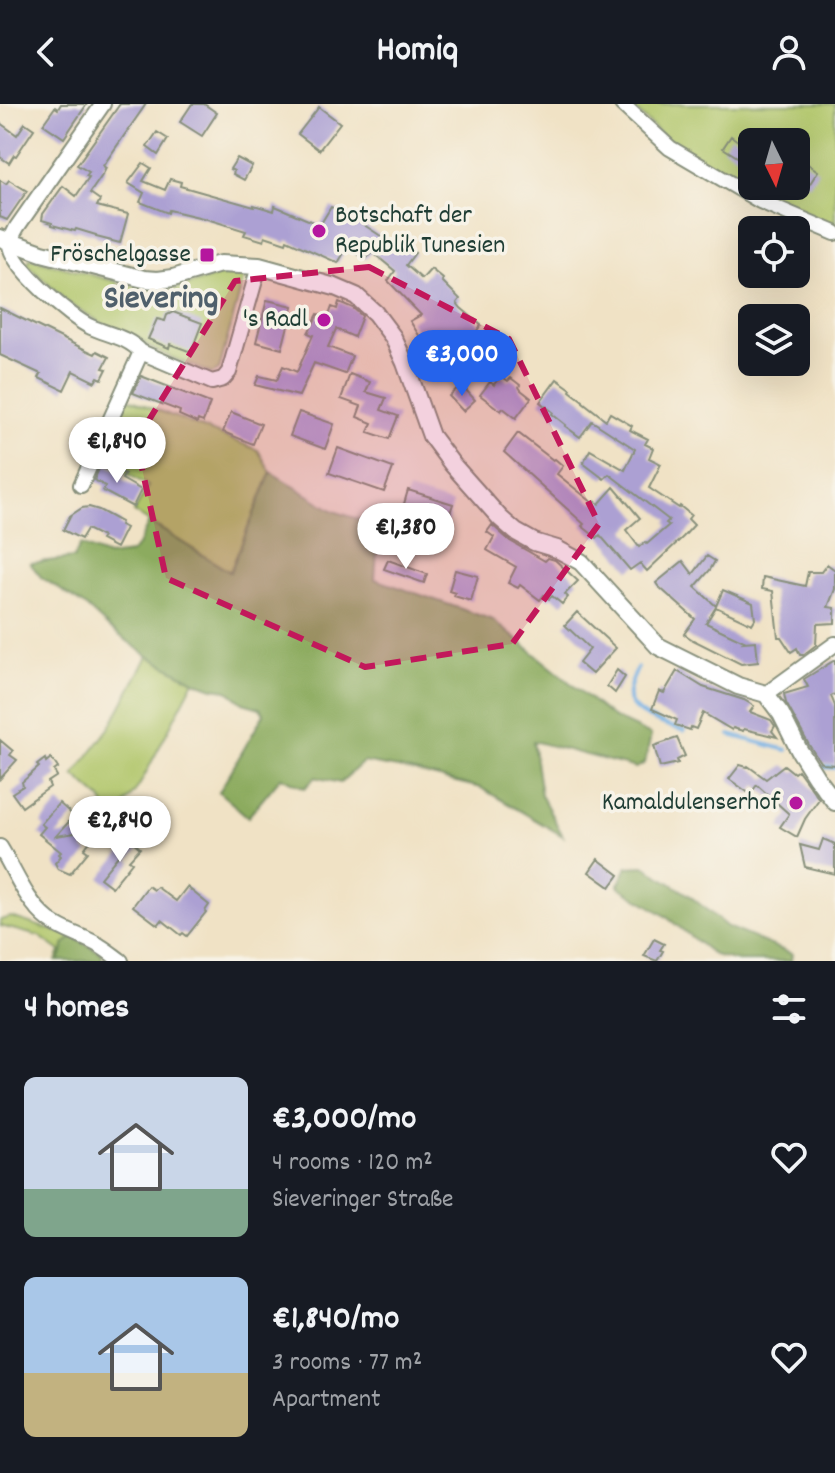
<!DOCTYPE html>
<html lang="en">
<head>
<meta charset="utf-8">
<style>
	body { margin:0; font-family:Dekko,sans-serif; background:#20242c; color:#f1f3f6; height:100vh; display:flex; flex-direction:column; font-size:30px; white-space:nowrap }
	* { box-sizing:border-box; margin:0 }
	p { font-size:26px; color:#9ea1a6 }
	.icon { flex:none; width:44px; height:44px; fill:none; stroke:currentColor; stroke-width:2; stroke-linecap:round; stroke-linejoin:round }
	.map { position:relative; height:857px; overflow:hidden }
	.details { display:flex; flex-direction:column; background:#171b24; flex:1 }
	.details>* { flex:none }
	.needle { width:52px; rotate:175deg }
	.tools { position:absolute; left:738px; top:24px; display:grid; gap:16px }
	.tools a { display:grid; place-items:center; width:72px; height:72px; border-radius:12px; background:#171b24; box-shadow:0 8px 32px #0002; font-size:40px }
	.price { position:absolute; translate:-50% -68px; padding:0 18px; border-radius:28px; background:#fff; color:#222; font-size:26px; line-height:52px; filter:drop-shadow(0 2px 4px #0008) }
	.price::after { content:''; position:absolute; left:50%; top:48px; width:24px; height:18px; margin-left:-12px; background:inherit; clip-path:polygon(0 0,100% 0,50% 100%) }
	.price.selected { background:#2563eb; color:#fff }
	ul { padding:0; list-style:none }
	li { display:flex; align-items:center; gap:24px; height:200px; padding:0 24px }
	li span { display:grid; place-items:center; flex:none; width:224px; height:160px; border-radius:12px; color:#555 }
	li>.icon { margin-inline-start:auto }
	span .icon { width:96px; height:96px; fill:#fffc; stroke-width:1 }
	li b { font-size:34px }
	h2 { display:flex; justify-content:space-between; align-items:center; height:96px; padding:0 24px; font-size:34px }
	header { display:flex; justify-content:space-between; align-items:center; height:104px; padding:0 24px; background:#171b24; font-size:36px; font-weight:700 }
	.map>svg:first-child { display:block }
	.green { fill:#b1c66a; stroke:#68824f; stroke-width:2; fill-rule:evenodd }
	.forest { fill:#8cab5e; stroke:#567449; stroke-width:2 }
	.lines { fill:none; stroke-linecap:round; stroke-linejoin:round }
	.stream { stroke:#71aee3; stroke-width:4 }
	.building { fill:#aca0d3 }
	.minor-casing { stroke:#88907c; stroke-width:18 }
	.major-casing { stroke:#88907c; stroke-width:20 }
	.minor { stroke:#fff; stroke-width:14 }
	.major { stroke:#fff; stroke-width:16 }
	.marked { fill:#c2185b; fill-opacity:0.2; stroke:#c2185b; stroke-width:6; stroke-dasharray:16 10; stroke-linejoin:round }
	.poi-dot { fill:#b5179e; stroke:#f7f3e8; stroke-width:3 }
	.labels { text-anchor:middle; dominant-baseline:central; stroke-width:7; stroke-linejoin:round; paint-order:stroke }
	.poi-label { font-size:26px; fill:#1f3d34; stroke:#f7f3e8; text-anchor:end }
	.district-label { font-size:34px; font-weight:bold; fill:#50606c; stroke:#f7f3e8 }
</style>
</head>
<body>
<header><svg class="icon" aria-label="back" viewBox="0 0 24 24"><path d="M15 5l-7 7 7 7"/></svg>Homiq<svg class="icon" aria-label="person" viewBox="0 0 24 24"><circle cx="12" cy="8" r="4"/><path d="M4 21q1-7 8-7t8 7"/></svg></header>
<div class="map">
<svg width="835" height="857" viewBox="0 0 835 857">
	<rect width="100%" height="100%" fill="#f7f3e8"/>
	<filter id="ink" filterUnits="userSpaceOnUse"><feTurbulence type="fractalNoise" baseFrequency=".0125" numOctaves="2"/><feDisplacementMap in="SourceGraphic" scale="16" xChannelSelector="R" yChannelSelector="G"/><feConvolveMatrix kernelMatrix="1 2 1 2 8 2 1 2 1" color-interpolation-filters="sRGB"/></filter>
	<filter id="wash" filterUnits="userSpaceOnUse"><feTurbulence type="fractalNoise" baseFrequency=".006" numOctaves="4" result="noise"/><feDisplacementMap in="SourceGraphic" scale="32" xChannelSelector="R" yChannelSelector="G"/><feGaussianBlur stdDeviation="1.8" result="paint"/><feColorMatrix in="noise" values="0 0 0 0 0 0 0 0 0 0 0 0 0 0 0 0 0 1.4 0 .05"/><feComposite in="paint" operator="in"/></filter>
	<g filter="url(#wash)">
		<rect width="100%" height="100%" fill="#f0e2c5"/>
		<path class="green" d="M629 0H835V127L761 95 669 38ZM752 38H796V82H752Z
			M30 154 118 178V182L128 185 130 181 156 187H168L217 172 243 171 244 173 219 266 212 270 161 249 151 244 136 232 107 222 68 199 27 160Z
			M127 294 258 346 271 368 230 469 134 408 148 382 101 353Z
			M148 552 194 577 139 682 113 716 101 695 74 671 110 623Z
			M11 813 73 833 65 840 59 857H56L60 847 39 832 0 822V816Z"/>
		<path class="forest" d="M271 368 334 407 379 422 375 475 493 516 612 613 651 631 645 659 636 664 533 637 541 691 563 732 481 684 398 664 363 658 340 679 315 673 305 684 281 673 248 713 219 688 264 610 260 604 243 599 227 586 213 584 194 577 148 552 108 523 85 502 41 473 30 459 74 454 80 441 108 452 131 449 138 441 149 418 230 468Z
			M644 762 689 791 727 823 792 850 791 857H738L714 851 664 811 618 782 627 763Z
			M73 833 102 849V857H59L65 840Z"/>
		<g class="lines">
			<path class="stream" d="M638 563C635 570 630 579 629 588 624 611 667 621 684 627
				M730 631 787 646
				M819 663 835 664"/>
		</g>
		<g id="blocks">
			<path class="building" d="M61 0H87L64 34 43 20 55 3 58 5Z
				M120 0H146L103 62 106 64 103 70 90 89 100 96 97 102 128 110 120 139 96 133V131L76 125 75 127 52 121V119L42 116 43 110 63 82 76 92 89 73 86 72 89 68 77 61Z
				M192 0H204L217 9 202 32 180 18Z
				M319 3 340 19 319 46 298 30Z
				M0 19 17 31 25 19 34 25 16 52 14 51 9 59 0 53Z
				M157 28 168 35 158 51 147 43Z
				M731 32 745 42 739 54 723 44Z
				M796 52 818 67 809 81 796 72Z
				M237 54 252 62 244 76 233 70 234 67 230 65Z
				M143 59 151 64 143 77 165 86 170 75 181 78 180 82 254 103V101L274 107 275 102 320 121 331 103 355 115 396 142 400 137 415 149 406 161 422 175 431 165 443 175 442 177 460 195 457 199 461 204 481 221 461 249 465 252 457 262 422 236 410 217 421 211 388 177 395 167 372 148 366 155 347 144 338 159 287 136 286 139 265 132 264 137 244 131 246 127 207 115 169 106 168 109 140 98 144 89 128 79Z
				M0 76 6 80 9 76 27 87 7 116 0 113Z
				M267 196 293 202 282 245 256 238Z
				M339 198 353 204 362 212 354 233 336 225 328 243 352 252 345 270 314 259 299 292 255 281 259 272 277 276 283 262 297 268 313 231 308 229 318 210 328 214 332 203 337 205Z
				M0 204 84 245 95 250 97 247 109 253 103 264 107 265 102 275 98 273 95 278 73 267 64 286 39 274 41 270 0 251Z
				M173 208 202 219 191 248 170 240 169 244 148 235 157 215 165 217 167 211Z
				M350 270 370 278 366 288 386 294 381 306 398 312 389 335 368 328 372 319 357 313 361 302 341 295Z
				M500 271 508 277 511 274 520 281 519 283 521 286 531 294 516 314 503 304 501 307 480 291 490 278 494 281Z
				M141 272 210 299 203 318 198 316 197 319 179 311 180 307 133 289Z
				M557 275 571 285 570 287 583 297V298L606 316 610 309 632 322 630 326 648 335 645 340 653 344 649 354 661 360 649 384 679 404 680 402 691 411 688 415 694 421 683 433 647 467 640 459 630 466 600 431 597 434 582 422 584 420 504 348 518 329 553 356 555 355 563 362 557 370 593 399 595 397 599 400 614 383 640 414 626 426 639 443 645 438 647 440 669 421 666 419 669 416 609 370 604 375 583 359 590 346 625 366 635 345 592 317 580 333 565 322 566 321 552 310 553 308 540 298Z
				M460 282 464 287 466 286 475 296 463 307 449 292Z
				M231 308 261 320 253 340 223 328Z
				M299 308 334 320 325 345 290 332Z
				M338 344 393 364 384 388 329 369Z
				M102 358 125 370 122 375 141 386 133 403 103 387 105 382 94 376Z
				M408 386 453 400 442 434 398 421Z
				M89 403 99 406 121 418 120 421 126 424 116 444 101 436 103 433 87 425 81 435 63 426 70 412 82 404Z
				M492 421 510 437 545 457 548 454 555 456 578 477 565 490 568 493 562 500 552 492 549 495 544 491 540 496 520 481 518 484 508 479 516 463 487 446 494 433 487 428Z
				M707 452 715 457 710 466 695 483 716 502 723 486 753 499 755 515 752 520 716 503 706 519 744 537 743 538 756 537 758 558 741 560 693 536 684 530 695 515 658 482 656 479 683 457 693 470Z
				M388 456 427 470 424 479 384 465Z
				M827 460 835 466V485L828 503 835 504V519L817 520 816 541 803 551H800L797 544 791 548 781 533H778L773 487 762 485 763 473 805 482 808 468H821Z
				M455 466 478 472 471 497 454 492 455 489 449 487Z
				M577 508 616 544 592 570 579 559 590 545 565 521Z
				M835 556V590L831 592 835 602V661L823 660 820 658 809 641 786 599 784 590 808 583 804 575Z
				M617 566 625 573 615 589 607 582Z
				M677 567 703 583 744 596 754 602 750 608 771 616 775 622 772 627 777 633 744 625 743 627 733 624 732 626 703 609 696 625 691 623 690 626 675 621 677 616 652 605 659 587 664 589Z
				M677 634 685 652 677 656 678 659 660 663 654 642Z
				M0 636 13 647 10 651 17 656 0 675Z
				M51 654 58 664 54 667 57 672 48 678 50 683 22 703 12 689 23 682 22 678 39 663 37 661 45 655 46 658Z
				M740 661 747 663 748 662 766 675 784 661 794 669 798 666 819 695 805 715 797 733 780 723 789 710 757 681 750 690 729 675Z
				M59 699 74 712 56 732 81 728 91 736 84 745 88 748 70 770 58 765 55 759 61 752 59 750 61 748 39 730 45 723 41 720Z
				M823 735 835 740V770L805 763 800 741 819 746Z
				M131 736 140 744 129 756 132 758 125 767 112 783 100 774Z
				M598 755 619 771 610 783 589 768Z
				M148 782 154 786 157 783 176 797 187 783 209 801 205 807 206 808 187 832 183 829 181 831 162 816 158 821 133 802Z
				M654 835 664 840 660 846 663 847 657 857 644 852Z"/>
		</g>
	</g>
	<g filter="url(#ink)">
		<use href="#blocks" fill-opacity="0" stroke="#88907c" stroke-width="2"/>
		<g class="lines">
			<defs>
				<path id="minor" d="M103 0 17 123C14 129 10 135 10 140 10 162 72 215 91 223 109 231 128 233 141 248L212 278 223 275 229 268 259 162
					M622 0 670 44 760 97 835 129
					M81 381 141 248
					M766 590 835 540
					M0 743C15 767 26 798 49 816 64 828 84 832 100 842 107 846 114 852 121 857"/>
				<path id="major" d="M0 134 42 149 144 175 158 176 173 174 220 160 259 162 335 183 356 192 375 209 393 233 405 259 431 332 452 360 500 414 516 428 534 438 557 445 581 458 658 542 738 582 766 590 781 610 799 646 816 673 835 698"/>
			</defs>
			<use href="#minor" class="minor-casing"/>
			<use href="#major" class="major-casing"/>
			<use href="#minor" class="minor"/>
			<use href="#major" class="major"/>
		</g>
	</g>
	<path class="marked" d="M369 163 509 235 599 420 512 540 365 563 166 474 136 337 235 177Z"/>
	<g class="poi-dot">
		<circle cx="319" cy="127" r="8"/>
		<rect x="199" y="143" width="16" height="16" rx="4"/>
		<circle cx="324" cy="216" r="8"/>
		<circle cx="796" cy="699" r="8"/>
	</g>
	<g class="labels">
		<g class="poi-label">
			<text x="335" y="112" text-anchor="start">Botschaft der<tspan x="335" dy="30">Republik Tunesien</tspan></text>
			<text x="191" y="151">Fröschelgasse</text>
			<text x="308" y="216">'s Radl</text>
			<text x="780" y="699">Kamaldulenserhof</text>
		</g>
		<g class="district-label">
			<text x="161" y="196">Sievering</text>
		</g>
	</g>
</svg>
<div class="tools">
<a><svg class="needle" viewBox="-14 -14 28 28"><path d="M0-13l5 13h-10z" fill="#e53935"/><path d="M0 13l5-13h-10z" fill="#9ea1a6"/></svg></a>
<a><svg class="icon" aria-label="locate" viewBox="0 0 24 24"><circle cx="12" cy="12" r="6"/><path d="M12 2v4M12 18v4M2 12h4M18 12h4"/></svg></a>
<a><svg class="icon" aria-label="layers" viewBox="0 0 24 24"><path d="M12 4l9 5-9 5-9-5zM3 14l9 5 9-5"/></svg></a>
</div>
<b class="price selected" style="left:462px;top:294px">€3,000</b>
<b class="price" style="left:117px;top:381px">€1,840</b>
<b class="price" style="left:406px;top:467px">€1,380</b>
<b class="price" style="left:120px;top:760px">€2,840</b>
</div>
<section class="details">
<h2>4 homes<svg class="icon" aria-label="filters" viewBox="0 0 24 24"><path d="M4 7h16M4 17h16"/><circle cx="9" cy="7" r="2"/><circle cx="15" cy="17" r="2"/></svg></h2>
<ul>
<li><span style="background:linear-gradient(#c9d6e8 70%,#7fa58c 0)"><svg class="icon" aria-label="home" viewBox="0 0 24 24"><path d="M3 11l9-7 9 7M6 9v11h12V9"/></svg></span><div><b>€3,000/mo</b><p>4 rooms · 120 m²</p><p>Sieveringer Straße</p></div><svg class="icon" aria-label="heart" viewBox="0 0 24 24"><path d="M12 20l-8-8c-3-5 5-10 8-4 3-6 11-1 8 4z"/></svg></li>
<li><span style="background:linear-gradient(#a9c7e8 60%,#c2b280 0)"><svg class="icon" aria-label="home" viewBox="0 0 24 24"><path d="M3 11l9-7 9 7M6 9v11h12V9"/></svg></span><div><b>€1,840/mo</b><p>3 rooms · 77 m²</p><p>Apartment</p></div><svg class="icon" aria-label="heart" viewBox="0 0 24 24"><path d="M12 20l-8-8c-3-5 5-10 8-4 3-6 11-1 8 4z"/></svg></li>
</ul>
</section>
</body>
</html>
